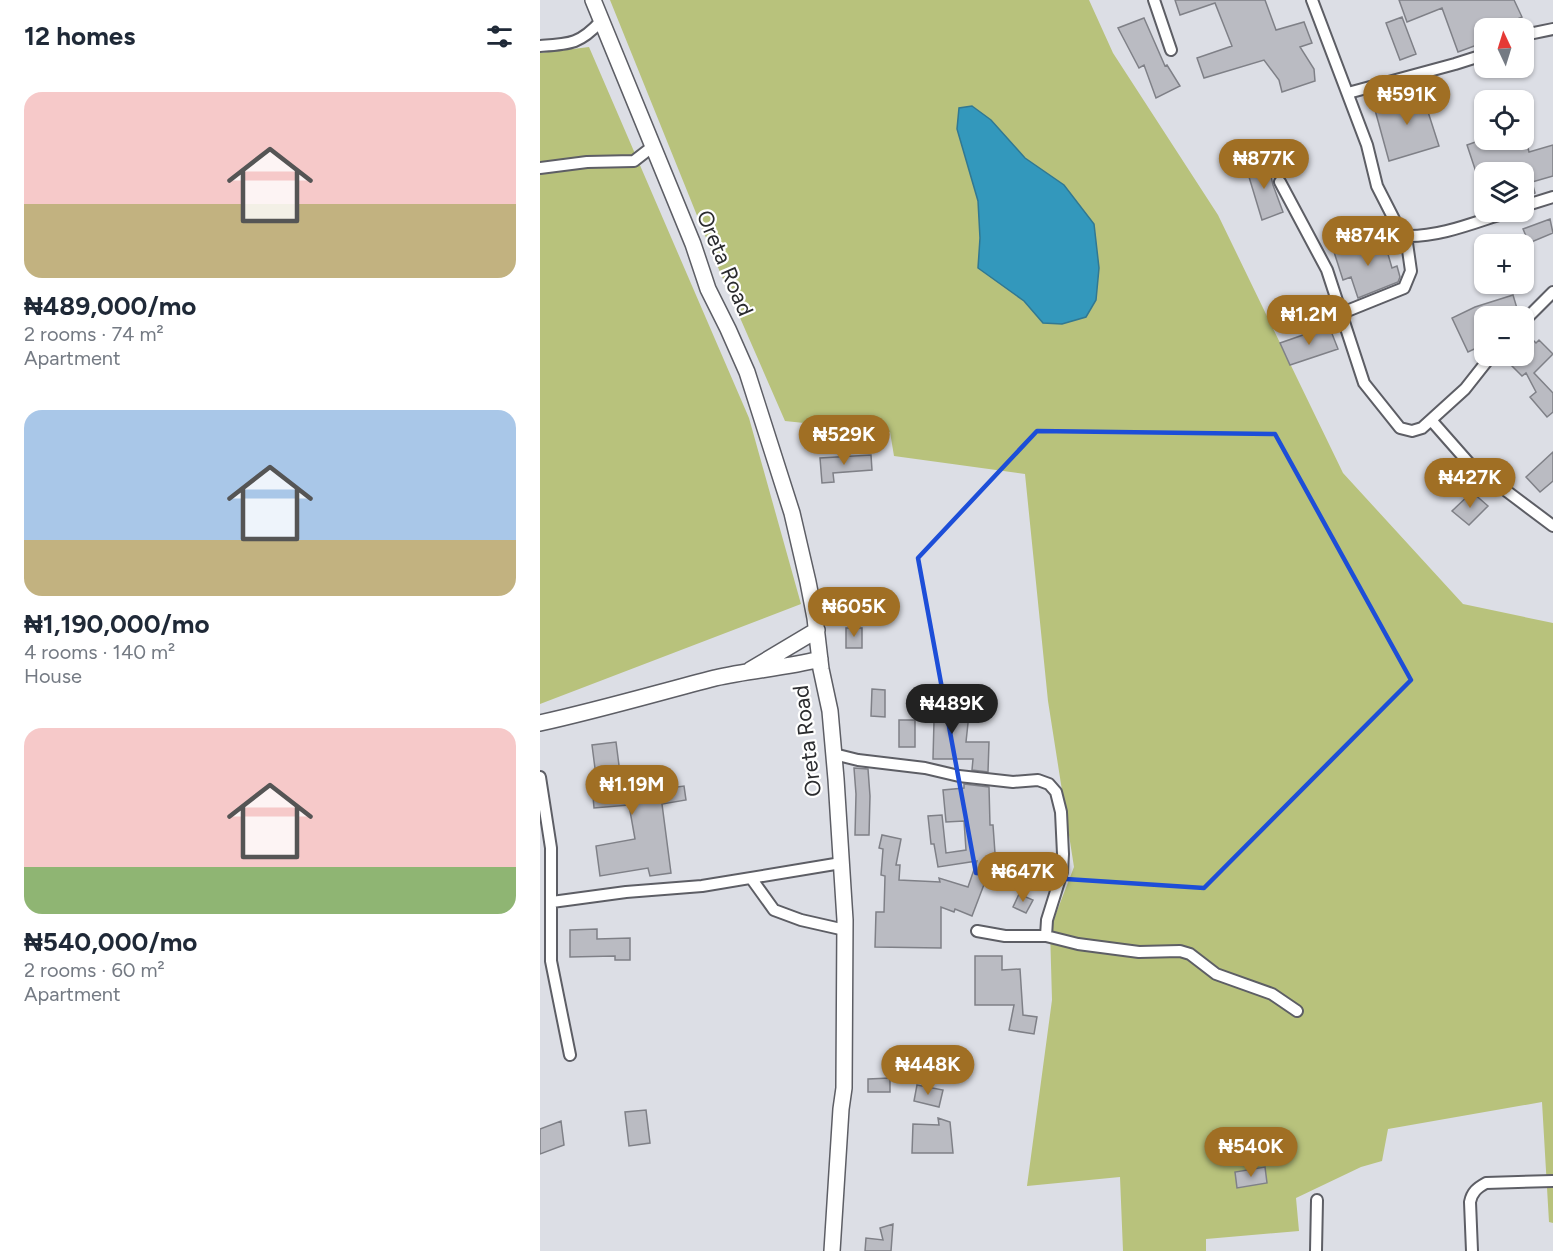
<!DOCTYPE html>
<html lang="en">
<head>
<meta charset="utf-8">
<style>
	body { margin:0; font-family:Figtree,sans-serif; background:#f2f2f3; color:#1f2937; height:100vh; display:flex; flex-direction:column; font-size:22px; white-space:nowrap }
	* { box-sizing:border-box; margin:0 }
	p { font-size:20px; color:#747a83 }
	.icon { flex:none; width:33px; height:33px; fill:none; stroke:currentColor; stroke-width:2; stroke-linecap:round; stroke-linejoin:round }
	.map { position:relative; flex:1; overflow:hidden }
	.drawer { display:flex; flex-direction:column; background:#fff; width:540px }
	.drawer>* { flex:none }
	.needle { width:39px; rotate:356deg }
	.controls { position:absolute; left:934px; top:18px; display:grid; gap:12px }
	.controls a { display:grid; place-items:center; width:60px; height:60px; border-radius:12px; background:#fff; box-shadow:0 2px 4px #0004; font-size:30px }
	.price { position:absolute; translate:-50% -51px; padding:0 14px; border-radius:21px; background:#a06f24; color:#fff; font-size:20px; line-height:39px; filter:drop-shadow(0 2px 3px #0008) }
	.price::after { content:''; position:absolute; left:50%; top:36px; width:18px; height:14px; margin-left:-9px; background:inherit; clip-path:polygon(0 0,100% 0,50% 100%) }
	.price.active { background:#222; color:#fff }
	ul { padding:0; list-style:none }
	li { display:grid; align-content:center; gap:12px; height:318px; padding:0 24px }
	li span { display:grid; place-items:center; height:186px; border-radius:18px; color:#555 }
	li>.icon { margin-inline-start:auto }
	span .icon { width:108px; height:108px; fill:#fffc; stroke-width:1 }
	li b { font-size:26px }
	h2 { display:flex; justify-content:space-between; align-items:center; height:72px; padding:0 24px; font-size:26px }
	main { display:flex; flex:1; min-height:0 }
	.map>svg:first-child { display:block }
	.green { fill:#b8c27c }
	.water { fill:#3398bc; stroke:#317892; stroke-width:1.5 }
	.building { fill:#babbc2; stroke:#7f8087; stroke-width:1.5 }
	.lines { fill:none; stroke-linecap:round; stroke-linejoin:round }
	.street-casing { stroke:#5d5e65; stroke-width:14 }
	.secondary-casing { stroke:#5d5e65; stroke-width:18 }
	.street { stroke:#fff; stroke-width:10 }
	.secondary { stroke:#fff; stroke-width:15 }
	.marked { fill:none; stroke:#1d4ed8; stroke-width:4.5; stroke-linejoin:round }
	.labels { text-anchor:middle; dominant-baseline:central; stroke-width:4.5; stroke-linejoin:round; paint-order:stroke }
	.street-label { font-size:22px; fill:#2b2c2f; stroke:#fff }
</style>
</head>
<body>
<main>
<section class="drawer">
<h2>12 homes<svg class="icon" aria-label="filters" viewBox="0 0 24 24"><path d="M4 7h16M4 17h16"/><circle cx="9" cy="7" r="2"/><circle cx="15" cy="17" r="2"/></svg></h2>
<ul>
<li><span style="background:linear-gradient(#f6c9c9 60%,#c2b280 0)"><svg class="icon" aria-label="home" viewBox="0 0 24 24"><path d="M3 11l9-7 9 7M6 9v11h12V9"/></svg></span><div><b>₦489,000/mo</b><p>2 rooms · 74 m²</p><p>Apartment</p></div></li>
<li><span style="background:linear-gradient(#a9c7e8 70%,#c2b280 0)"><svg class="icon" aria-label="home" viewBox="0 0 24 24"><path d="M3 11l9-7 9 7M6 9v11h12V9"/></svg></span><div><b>₦1,190,000/mo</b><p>4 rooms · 140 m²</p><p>House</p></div></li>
<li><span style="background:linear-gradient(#f6c9c9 75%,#8fb573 0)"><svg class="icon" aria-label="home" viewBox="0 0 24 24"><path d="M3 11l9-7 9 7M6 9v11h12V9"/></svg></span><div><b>₦540,000/mo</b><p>2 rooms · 60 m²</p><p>Apartment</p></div></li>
</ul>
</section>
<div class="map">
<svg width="1013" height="1251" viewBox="0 0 1013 1251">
	<rect width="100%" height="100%" fill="#dcdee5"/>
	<path class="green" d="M70 0H549L573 53 678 215 803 473 923 604 1013 623V1223L1009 1222 1002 1102 848 1129 842 1161 821 1167 756 1198 759 1231 666 1239V1251H583L580 1177 487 1186 512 1000 510 929 534 867 508 701 485 474 354 456 350 432 245 421 177 265Z
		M49 47 209 418 261 604 0 704V53Z"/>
	<path class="water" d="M432 106 451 120 485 158 524 185 554 224 559 268 556 300 546 317 522 324 503 323 484 301 438 268 440 238 438 201 417 129 419 108Z"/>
	<path class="building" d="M635 0H725L736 30 764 22 772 43 760 47 774 69 775 81 742 92 739 80 724 60 664 78 657 58 692 46 675 3 640 15Z
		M859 0H974L982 17 957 28H945V42L918 52 902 8 867 22Z
		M862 17 876 54 860 60 846 23Z
		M604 18 625 66 627 65 640 86 616 98 604 65 599 68 578 28Z
		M880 87 899 146 849 161 835 110 857 103 854 95Z
		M941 140H986L989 152 1013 145V176L992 182 995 193 984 197V172H936L927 145Z
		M727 159 733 185 743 212 722 220 706 167Z
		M1010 219 1013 233 989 243 983 229Z
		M843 237 852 268 857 266 860 277 858 282 818 298 811 277 803 280 794 252Z
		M973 295 979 315 940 317 945 328V344L928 352 912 318 935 307Z
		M789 326 798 349 750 365 740 343Z
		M992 339 996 343 999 340 1013 354 994 373 1013 393V412L1007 417 990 397 996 392 986 373 982 376 968 362 974 356H984V346Z
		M1013 452V481L1000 492 986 477Z
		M331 455 332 470 293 473 294 482 282 483 280 458Z
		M932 492 948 506 929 525 912 511Z
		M306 628H322V648H306Z
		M332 689 345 690V717L331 716Z
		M379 689 392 690 391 710 429 714 426 742H449L448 772 432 770 433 759H393L394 721 377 720Z
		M359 720H375V747H359Z
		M76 742 80 773 105 769 108 791 144 786 146 800 122 804 131 873 110 876 108 868 60 876 56 846 95 839 89 805 54 808 52 784H57L52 745Z
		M314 768 328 769 330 796 329 835H315L316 794Z
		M424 784 449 787 450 825H453L455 853 484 866 476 886 448 874 432 916 415 909 414 912 401 907V948L335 947 336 912H344L345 876 341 875 343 849 339 848 342 835 361 839 356 865H360L359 880 400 882 399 878 428 887 437 861 398 867 394 844H391L388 816 402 815 406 853 426 850 424 821 406 822 403 790 424 788Z
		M479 894 493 900 486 913 473 907Z
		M57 929V939L90 938V960H75V956L30 957V930Z
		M435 956H462V970L480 969 483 1015 497 1017 494 1034 469 1030 474 1005H435Z
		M350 1078V1092H328V1079Z
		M377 1085 403 1090 399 1107 374 1101Z
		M106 1110 110 1143 89 1146 85 1112Z
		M398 1118 410 1122 413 1153H372L373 1124 399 1125Z
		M21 1121 24 1145 0 1154V1129Z
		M725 1167 727 1183 697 1188 695 1172Z
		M353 1224 351 1251H325L326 1238 343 1240 340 1228Z"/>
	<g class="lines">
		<defs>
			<path id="street" d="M614 0 631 50
				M772 0 827 145 837 186 860 231 866 236 871 271 864 288 802 313
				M984 35 1013 29
				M0 46C30 44 40 44 61 21
				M808 93 915 64 937 57 945 52
				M0 168 47 162 94 161 112 147
				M740 182 787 270 824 383 860 428 872 431 882 428 925 389 951 356
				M984 206 1013 197
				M866 236C901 237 935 222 968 212
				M984 321 1013 292
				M891 420 928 462 1013 526
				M294 754 318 760 385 768 419 776 473 782 498 780 509 784 516 792 521 812 523 854 522 872 507 920 506 936
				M0 777 11 848V961L30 1055
				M211 878 234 910 261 920 305 930
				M12 902 86 892 162 886 301 863
				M437 931 465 936H506L538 944 599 952 640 951 650 954 676 974 732 994 757 1011
				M776 1251 777 1200
				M932 1251 930 1202C932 1192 937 1188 946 1183L1013 1181"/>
			<path id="secondary" d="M53 0 153 244 168 289 188 329 207 372 252 513 268 582 275 618 281 669 290 711 296 779 305 920 304 1088 301 1109 292 1251
				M210 670 277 630
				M0 723C59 710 117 693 175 678 210 670 245 668 280 659"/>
		</defs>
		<use href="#street" class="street-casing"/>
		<use href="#secondary" class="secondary-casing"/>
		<use href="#street" class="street"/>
		<use href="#secondary" class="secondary"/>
	</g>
	<path class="marked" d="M497 431 735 434 871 680 664 888 436 873 378 558Z"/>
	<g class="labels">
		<g class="street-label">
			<text transform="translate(185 263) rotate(67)">Oreta Road</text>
			<text transform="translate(267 741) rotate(-97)">Oreta Road</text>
		</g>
	</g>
</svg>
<div class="controls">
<a><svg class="needle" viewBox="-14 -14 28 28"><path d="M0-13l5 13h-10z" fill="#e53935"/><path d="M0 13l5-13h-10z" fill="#747a83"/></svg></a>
<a><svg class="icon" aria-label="locate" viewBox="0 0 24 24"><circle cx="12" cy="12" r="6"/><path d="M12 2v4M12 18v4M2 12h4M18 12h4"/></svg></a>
<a><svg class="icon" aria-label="layers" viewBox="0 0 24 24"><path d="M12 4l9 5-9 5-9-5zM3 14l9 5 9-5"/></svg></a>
<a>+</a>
<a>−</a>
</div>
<b class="price" style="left:867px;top:126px">₦591K</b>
<b class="price" style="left:724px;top:190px">₦877K</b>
<b class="price" style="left:828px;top:267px">₦874K</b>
<b class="price" style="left:769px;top:346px">₦1.2M</b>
<b class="price" style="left:304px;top:466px">₦529K</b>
<b class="price" style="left:930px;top:509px">₦427K</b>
<b class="price" style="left:314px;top:638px">₦605K</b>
<b class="price active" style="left:412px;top:735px">₦489K</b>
<b class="price" style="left:92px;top:816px">₦1.19M</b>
<b class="price" style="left:483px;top:903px">₦647K</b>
<b class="price" style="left:388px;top:1096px">₦448K</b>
<b class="price" style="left:711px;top:1178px">₦540K</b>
</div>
</main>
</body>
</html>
